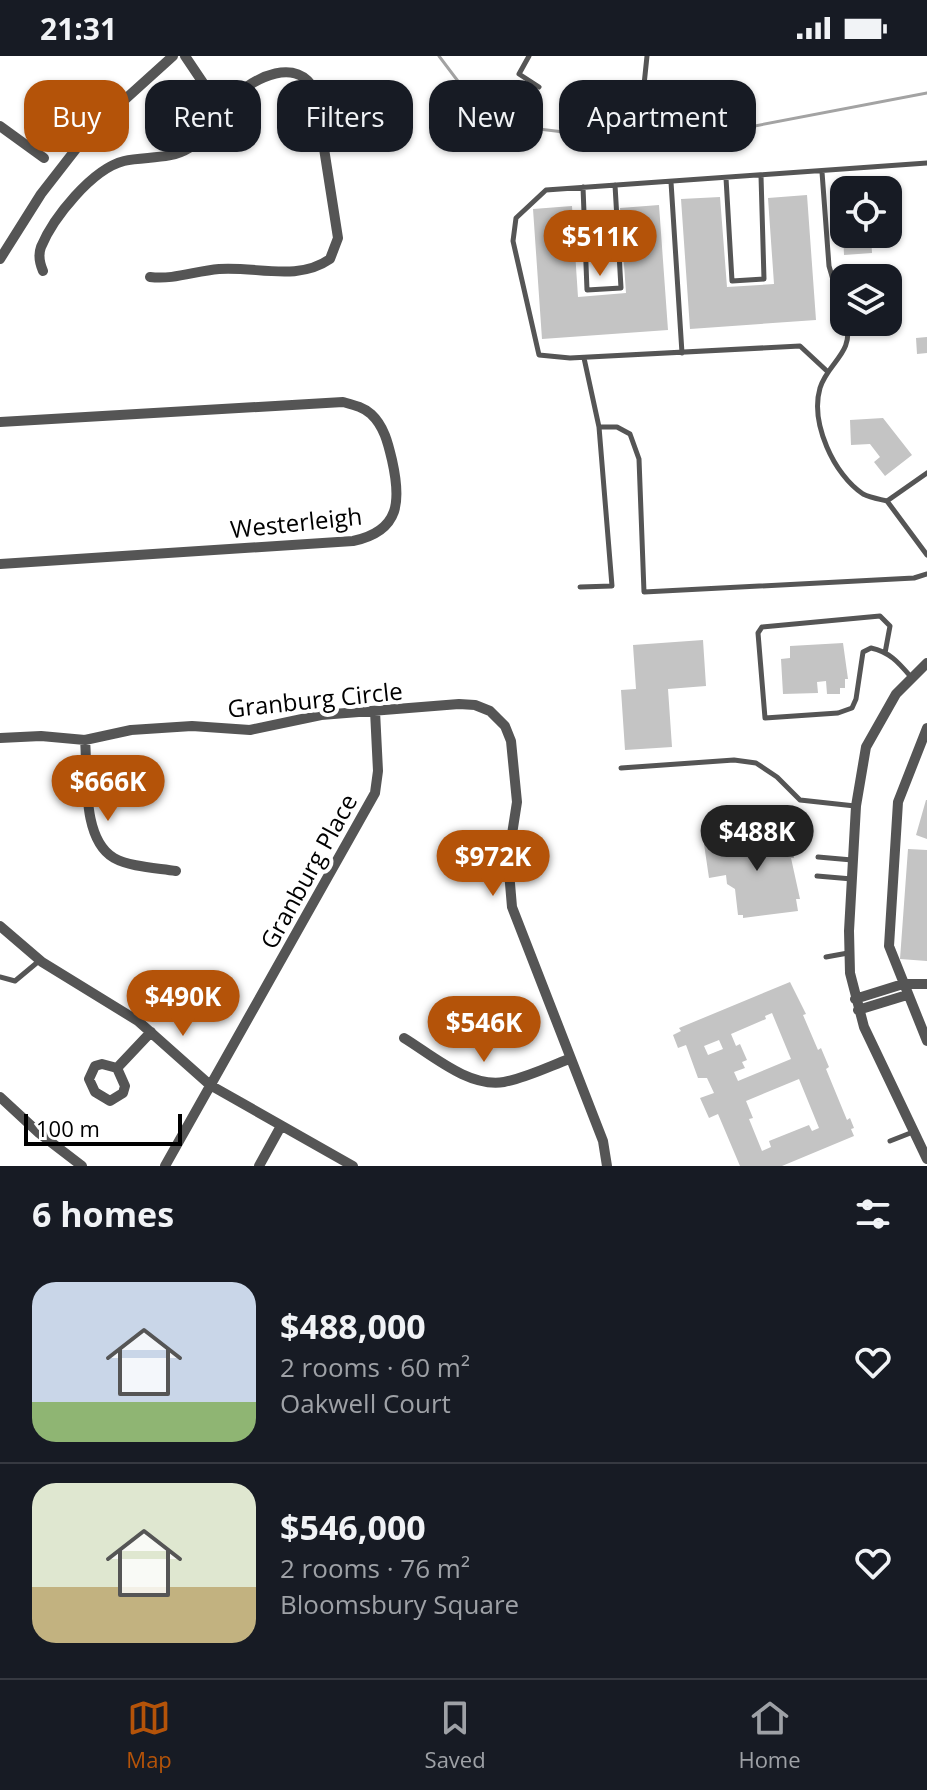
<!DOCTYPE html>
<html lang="en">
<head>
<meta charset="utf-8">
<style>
	body { margin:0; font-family:"Open Sans",sans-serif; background:#242831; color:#f1f3f6; height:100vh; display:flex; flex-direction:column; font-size:30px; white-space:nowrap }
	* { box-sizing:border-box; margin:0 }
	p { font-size:26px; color:#9ea1a6 }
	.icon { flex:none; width:44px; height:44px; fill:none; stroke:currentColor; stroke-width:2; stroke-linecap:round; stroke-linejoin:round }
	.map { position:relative; height:1110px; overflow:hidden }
	.panel { display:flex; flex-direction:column; background:#171b24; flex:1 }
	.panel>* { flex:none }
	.banner { position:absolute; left:24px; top:24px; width:880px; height:72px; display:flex; gap:16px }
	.buttons { position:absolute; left:830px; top:120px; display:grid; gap:16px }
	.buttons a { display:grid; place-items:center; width:72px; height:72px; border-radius:16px; background:#171b24; box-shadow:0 2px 6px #0004; font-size:40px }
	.scale { position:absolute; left:24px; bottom:20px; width:158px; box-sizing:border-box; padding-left:8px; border:4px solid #000; border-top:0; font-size:22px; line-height:28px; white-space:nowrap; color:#000; -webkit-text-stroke:6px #fff; paint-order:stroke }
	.price { position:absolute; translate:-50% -68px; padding:0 18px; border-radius:28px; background:#b45309; color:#fff; font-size:26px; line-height:52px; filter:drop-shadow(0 2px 4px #0008) }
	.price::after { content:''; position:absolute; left:50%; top:48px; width:24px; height:18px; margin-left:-12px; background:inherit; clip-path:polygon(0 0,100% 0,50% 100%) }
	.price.active { background:#222; color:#fff }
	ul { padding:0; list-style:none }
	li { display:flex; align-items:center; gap:24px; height:200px; padding:0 32px }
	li+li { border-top:2px solid #363941 }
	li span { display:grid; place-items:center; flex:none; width:224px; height:160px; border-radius:24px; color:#555 }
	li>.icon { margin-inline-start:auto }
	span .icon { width:96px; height:96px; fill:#fffc; stroke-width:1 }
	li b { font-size:34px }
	h2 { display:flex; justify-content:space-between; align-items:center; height:96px; padding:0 32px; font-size:34px }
	.tag { padding:0 28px; border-radius:24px; background:#171b24; box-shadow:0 2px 6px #0004; font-size:28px; line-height:72px }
	.tag.active { background:#b45309; color:#fff }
	.status { display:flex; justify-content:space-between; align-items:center; height:56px; padding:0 40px; background:#171b24; direction:ltr }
	.status svg { height:22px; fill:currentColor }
	.tab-bar { display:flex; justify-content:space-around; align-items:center; height:112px; border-top:2px solid #363941; background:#171b24; font-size:22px; color:#9ea1a6 }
	.tab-bar a { display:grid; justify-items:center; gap:4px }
	.tab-bar .active { color:#b45309 }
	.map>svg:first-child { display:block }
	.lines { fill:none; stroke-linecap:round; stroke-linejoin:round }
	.stream { stroke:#a3a3a3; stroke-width:3 }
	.building { fill:#c4c4c4; fill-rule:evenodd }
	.service { stroke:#555; stroke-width:5 }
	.minor { stroke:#555; stroke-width:10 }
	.labels { text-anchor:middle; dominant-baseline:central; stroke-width:8; stroke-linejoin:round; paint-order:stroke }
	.street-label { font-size:24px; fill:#000; stroke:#fff }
</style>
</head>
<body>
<div class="status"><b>21:31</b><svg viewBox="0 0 49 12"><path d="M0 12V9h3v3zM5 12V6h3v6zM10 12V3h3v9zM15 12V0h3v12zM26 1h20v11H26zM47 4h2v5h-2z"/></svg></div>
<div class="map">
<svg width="927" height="1110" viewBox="0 0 927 1110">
	<rect width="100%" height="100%" fill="#fff"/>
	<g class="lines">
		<path class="stream" d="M439 0 479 53 522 71 597 80 739 73 927 37"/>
	</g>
	<path class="building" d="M807 139 816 264 690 273 681 143 720 141 727 231 774 228 768 142Z
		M659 149 668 274 542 283 533 153 572 150 578 241 626 237 620 152Z
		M843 178H871L872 197 844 199Z
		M927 281V297L917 298 916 282Z
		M883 362 912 399 885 420 874 406 880 401 870 388 851 389 850 364Z
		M703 584 706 630 668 633 672 691 625 694 621 634 636 633 633 589Z
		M843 587 848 623H845V632H840V638H827L826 625 817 626 818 637 783 638 781 603 790 602V590Z
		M926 744H927V783L916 779Z
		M787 776 788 785H792L794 802H791L800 843H796L798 855 743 862V859H738L735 833 727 828 726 819 709 822 704 788Z
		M908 793 927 794V905L900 903Z
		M790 926 806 958 803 959 818 994 821 992 829 1011 826 1013 847 1064 850 1062 854 1072 851 1073 854 1080 782 1110H740L718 1058 709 1062 700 1042 714 1037 707 1022H698L686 989 678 992 673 979 681 975 679 972ZM772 957 791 1003 738 1025 734 1016 745 1012 742 1006 747 1004 740 988 736 990 731 978 766 963 765 960ZM719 984 723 993 708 999 704 990ZM799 1023 819 1072 812 1075 809 1069 769 1085 771 1091 762 1095 749 1063 753 1062 746 1045Z"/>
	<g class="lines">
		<path class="service" d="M529 0 519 18 539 31
			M629 29 659 27
			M644 29 647 0
			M822 116 829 210 844 261
			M726 122 732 225 764 223 761 120
			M671 126 682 297
			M583 131 587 234 621 232 615 129
			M846 266C855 297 828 306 820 332 810 367 834 419 863 438 871 442 879 443 887 445
			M584 302 599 371H617L630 378 639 403 644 536 914 522 927 518
			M828 316 800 290 570 302 539 299 513 185 516 162 546 134 927 107
			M927 417 887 445 927 499
			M580 531 612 530 599 371
			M885 597 890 570 880 560 762 571 758 577 765 662 838 657 852 652 856 643 863 596 871 592C890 596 899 607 911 621
			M621 712 734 704 756 707 777 721 800 744 855 750
			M818 801 852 804
			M817 820 852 823
			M826 901 848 897
			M0 921 15 925 39 905
			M890 1085 913 1076"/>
		<path class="minor" d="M185 0 222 55
			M0 70 44 102
			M0 203 41 138 90 75 173 0
			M43 215C40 208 38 199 41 191 53 162 92 113 124 105 145 100 170 104 189 92 212 78 216 58 233 42 254 21 298 0 315 35L338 182 330 203C297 226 256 210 219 213 195 215 174 224 150 221
			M0 366 343 346C354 349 363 351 371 358 384 370 388 387 392 404 401 444 401 475 353 485L0 508
			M927 607 896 638 866 691 856 750 849 875 850 917 864 971 927 1103
			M927 672 898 746 889 890 927 985
			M0 682 41 680 85 684 131 674 192 670 250 674 321 659 459 648 475 649 490 655 505 670 511 685 517 746 508 804 512 851 603 1085 607 1110
			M85 684C88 718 81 783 114 802 130 811 158 812 176 815
			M0 870 42 906 138 965 210 1029 353 1110
			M855 943 903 928H927
			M858 954 907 939
			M404 982C432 999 469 1032 504 1026 526 1022 548 1011 569 1003
			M117 1012 102 1008 95 1010 89 1023 95 1036 110 1045 123 1037 125 1030 117 1012 151 976
			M0 1041 39 1077 82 1110
			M165 1110 375 737 378 715 375 655
			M259 1110 281 1070"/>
	</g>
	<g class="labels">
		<g class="street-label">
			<text transform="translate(296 466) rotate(-6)">Westerleigh</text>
			<text transform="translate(315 643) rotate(-6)">Granburg Circle</text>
			<text transform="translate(308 815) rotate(-61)">Granburg Place</text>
		</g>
	</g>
</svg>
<div class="buttons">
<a><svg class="icon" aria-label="locate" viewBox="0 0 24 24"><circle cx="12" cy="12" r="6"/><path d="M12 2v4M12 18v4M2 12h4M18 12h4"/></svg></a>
<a><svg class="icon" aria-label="layers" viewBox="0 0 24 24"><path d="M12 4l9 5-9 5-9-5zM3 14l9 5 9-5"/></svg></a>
</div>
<div class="scale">100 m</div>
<b class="price" style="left:600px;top:222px">$511K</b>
<b class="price" style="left:108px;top:767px">$666K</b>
<b class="price active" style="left:757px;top:817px">$488K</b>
<b class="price" style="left:493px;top:842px">$972K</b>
<b class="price" style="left:183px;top:982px">$490K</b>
<b class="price" style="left:484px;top:1008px">$546K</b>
<div class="banner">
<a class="tag active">Buy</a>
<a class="tag">Rent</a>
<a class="tag">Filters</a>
<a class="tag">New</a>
<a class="tag">Apartment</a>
</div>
</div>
<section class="panel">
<h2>6 homes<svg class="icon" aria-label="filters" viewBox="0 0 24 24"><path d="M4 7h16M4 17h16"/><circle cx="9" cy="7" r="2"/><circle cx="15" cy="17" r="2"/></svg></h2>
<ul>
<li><span style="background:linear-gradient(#c9d6e8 75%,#8fb573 0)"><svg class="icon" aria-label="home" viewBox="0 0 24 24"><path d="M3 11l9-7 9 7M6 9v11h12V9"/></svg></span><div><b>$488,000</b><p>2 rooms · 60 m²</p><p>Oakwell Court</p></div><svg class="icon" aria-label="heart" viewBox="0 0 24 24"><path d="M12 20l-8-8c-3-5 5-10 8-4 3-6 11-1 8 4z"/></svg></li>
<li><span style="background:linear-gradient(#dfe7d0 65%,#c2b280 0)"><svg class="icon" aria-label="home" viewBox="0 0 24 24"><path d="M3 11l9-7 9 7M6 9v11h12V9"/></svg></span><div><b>$546,000</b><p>2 rooms · 76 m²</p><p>Bloomsbury Square</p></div><svg class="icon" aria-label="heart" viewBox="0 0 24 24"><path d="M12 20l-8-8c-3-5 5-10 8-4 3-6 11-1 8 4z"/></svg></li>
</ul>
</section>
<nav class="tab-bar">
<a class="active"><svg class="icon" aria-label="map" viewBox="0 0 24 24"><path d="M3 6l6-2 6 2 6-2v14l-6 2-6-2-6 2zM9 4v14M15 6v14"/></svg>Map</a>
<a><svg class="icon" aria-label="saved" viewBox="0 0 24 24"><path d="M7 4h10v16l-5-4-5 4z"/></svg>Saved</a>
<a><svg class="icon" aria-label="home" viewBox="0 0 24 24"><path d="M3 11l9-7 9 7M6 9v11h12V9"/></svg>Home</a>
</nav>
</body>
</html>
